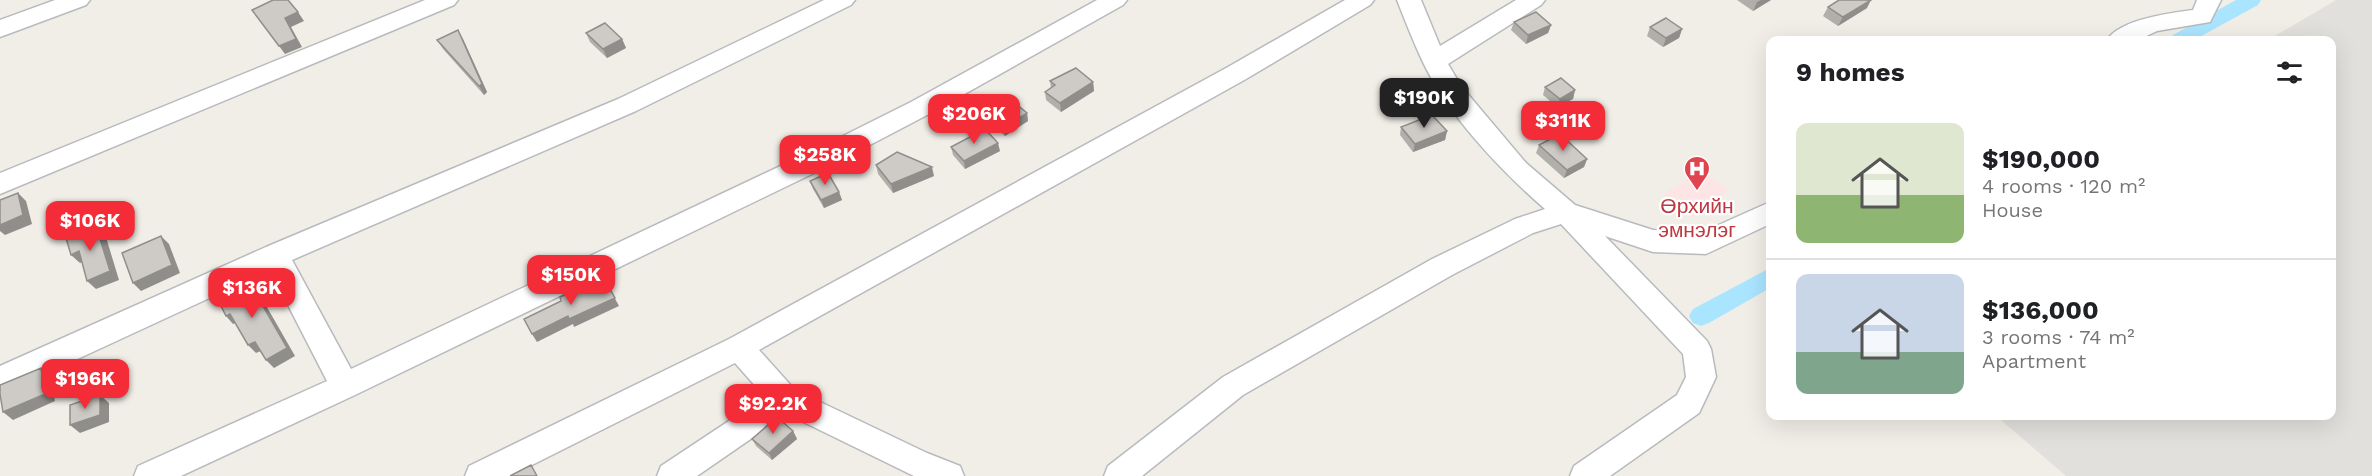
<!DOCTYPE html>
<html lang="en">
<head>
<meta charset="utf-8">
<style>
	body { margin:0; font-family:"Work Sans",sans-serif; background:#f2f2f2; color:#202124; height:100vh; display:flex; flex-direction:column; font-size:22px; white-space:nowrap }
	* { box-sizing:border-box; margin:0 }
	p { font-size:20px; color:#757577 }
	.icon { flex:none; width:33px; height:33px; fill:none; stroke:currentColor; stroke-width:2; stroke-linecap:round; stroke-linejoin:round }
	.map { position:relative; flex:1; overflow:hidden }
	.drawer { position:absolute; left:1766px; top:36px; width:570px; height:384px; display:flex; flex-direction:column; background:#fff; border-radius:12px; box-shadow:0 6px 24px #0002 }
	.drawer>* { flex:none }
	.price { position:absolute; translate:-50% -51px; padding:0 14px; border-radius:12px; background:#f32c37; color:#fff; font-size:20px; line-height:39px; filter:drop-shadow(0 2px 3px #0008) }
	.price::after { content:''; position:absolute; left:50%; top:36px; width:18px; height:14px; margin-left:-9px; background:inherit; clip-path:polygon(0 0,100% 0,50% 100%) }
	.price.current { background:#222; color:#fff }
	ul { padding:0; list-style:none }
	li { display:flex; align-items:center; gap:18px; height:150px; padding:0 30px }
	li+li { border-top:2px solid #e0e0e0 }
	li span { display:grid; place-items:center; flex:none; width:168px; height:120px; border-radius:12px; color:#555 }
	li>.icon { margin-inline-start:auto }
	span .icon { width:72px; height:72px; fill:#fffc; stroke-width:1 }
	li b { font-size:26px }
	h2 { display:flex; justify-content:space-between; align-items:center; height:72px; padding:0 30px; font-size:26px }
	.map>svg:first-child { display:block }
	.industrial { fill:#e2e0dc }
	.medical { fill:#fde5e6 }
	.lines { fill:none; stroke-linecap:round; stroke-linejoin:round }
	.canal { fill:#aae5ff; fill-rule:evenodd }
	.minor-casing { stroke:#b7bbbe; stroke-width:3 }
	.minor { fill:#fff; fill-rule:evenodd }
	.wall { fill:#b1afaa }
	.shaded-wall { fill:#908e8b }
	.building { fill:#cecbc6; stroke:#908e8b; stroke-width:1.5 }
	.labels { text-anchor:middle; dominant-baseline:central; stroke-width:4.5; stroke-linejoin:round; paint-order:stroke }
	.health-label { font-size:21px; fill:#be3a42; stroke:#fff }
</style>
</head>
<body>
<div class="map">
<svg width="2372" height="476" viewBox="0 0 2372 476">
	<rect width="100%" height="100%" fill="#f1eee7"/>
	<path class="industrial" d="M2336 0H2372V476H2066L1996 416H2331V40H2268Z"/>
	<path class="medical" d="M1701 170 1729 190 1693 217 1664 194Z"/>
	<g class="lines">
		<path class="canal" d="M2236 0H2261L2258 5 2194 40H2170L2173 35Z
			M1770 268V288L1709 323 1701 326 1693 323 1689 316 1693 309Z"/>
		<defs>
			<path id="minor" d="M55 0H90L86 5 0 37V20Z
				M425 0H458L454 5 0 194V173Z
				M824 0H855L851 5 636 111 292 260 351 369 827 144 911 102 1097 0H1127L1123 5 929 114 845 158 355 395 181 476H134L138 466 327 381 270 270 71 362 0 391V366L266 247 618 99Z
				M1345 0H1374L1370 5 1246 79 759 350 795 390 927 453 960 466 964 476H914L787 414 697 476H657L661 466 765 397 735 363 510 476H465L469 466 729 339 1228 67Z
				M1397 0H1421L1440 46 1516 0H1545L1541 5 1448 64 1461 86 1526 163 1575 205 1653 230 1703 232 1770 202V224L1706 254 1653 252 1605 236 1707 341 1711 349 1716 377 1699 413 1610 476H1570L1574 466 1677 395 1686 377 1683 354 1561 224 1533 233 1452 275 1243 395 1142 476H1104L1108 466 1223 377 1432 259 1515 219 1545 209C1500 170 1447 114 1422 60 1413 41 1405 20 1397 0Z
				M2197 0H2221L2210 22 2157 31 2138 40H2107C2120 19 2171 13 2193 10Z"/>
		</defs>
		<use href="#minor" class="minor-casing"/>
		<use href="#minor" class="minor"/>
	</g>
	<path class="wall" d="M1737 0H1771L1753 11Z
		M1828 7 1867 8 1838 26 1823 16Z
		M1514 22 1551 25 1548 33 1526 44 1511 30Z
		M1650 27 1682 29 1679 38 1663 47 1647 36Z
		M586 33 622 39 626 48 607 58 590 42Z
		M463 39 487 92 484 95 443 49 437 40Z
		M1050 81 1093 82 1094 91 1061 112 1046 100 1045 92 1051 88Z
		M1545 87 1575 90 1573 99 1557 107 1543 95Z
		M985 112 1027 113 1028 121 1005 136 986 121Z
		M1401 127 1447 131 1445 140 1413 152 1400 135Z
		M1539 145 1587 159 1584 167 1564 178 1536 153Z
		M951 147 1000 151 965 169 953 155Z
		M876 165 934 176 893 193 878 174Z
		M810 181 839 192 842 200 824 208 813 189Z
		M793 431 797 439 772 460 756 446 752 439Z"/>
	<path class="shaded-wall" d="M1761 0H1771L1753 11 1757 2Z
		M1871 0 1867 8 1838 26 1843 17Z
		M298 12 304 21 291 27 302 47 285 54 279 46 285 18Z
		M1551 25 1548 33 1526 44 1528 35Z
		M1682 29 1679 38 1663 47 1666 38Z
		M458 30 463 39 487 92 484 95 479 86Z
		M622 39 626 48 607 58 603 49Z
		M1093 82 1094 91 1061 112 1060 103Z
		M1575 90 1573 99 1557 107 1560 99Z
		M1027 113 1028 121 1005 136 1004 128Z
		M1447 131 1445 140 1413 152 1415 144Z
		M998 143 1000 151 965 169 964 161Z
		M1587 159 1584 167 1564 178 1567 170Z
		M932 167 934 176 893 193 891 184Z
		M839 192 842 200 824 208 821 200Z
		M18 193 26 201 32 224 5 235 0 231V225Z
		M96 226 105 234 119 280 96 289 87 281Z
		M161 236 169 244 180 273 141 291 133 283Z
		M79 251 88 259 80 263 71 255Z
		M248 280 256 288 295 356 274 368 266 360Z
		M606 282 619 306 574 327 573 324 537 342 532 334Z
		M230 314 238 322 233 324 226 316Z
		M255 342 263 350 256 353 248 345Z
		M41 368 50 376 55 401 13 420 3 412Z
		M100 395 109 403V422L80 433 70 425Z
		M793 431 797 439 772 460 769 453Z"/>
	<path class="building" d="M273 0H288L298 12 285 18 296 39 279 46 252 10Z
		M1839 0H1871L1843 17 1828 7Z
		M1536 12 1551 25 1528 35 1514 22Z
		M1666 18 1682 29 1666 38 1650 27Z
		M605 23 622 39 603 49 586 33Z
		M458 30 482 84 479 86 437 40Z
		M1076 68 1093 82 1060 103 1045 92 1055 85 1050 81Z
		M1561 78 1575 90 1560 99 1545 87Z
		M1011 100 1027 113 1004 128 985 112 999 103Z
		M1432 115 1447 131 1415 144 1401 127Z
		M985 129 998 143 964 161 951 147Z
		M1560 134 1587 159 1567 170 1539 145Z
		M897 152 932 167 891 184 876 165Z
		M828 173 839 192 821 200 810 181Z
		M18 193 23 215 0 225V200Z
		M96 226 110 271 87 281 79 251 71 255 66 238Z
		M161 236 172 265 133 283 122 253Z
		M248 280 287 348 266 360 255 342 248 345 230 314 226 316 216 296Z
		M596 281 599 285 606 282 615 298 569 319 568 316 532 334 524 319 561 301 560 297Z
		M41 368 45 394 3 412 0 394V385Z
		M100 395V415L70 425V405Z
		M777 417 793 431 769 453 752 439Z
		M531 465 537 476H510Z"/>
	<defs>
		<symbol id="hospital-pin" viewBox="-11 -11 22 30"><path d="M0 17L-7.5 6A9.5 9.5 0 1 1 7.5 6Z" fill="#e0444e" stroke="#fff"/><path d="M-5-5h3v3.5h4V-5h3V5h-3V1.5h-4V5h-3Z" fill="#fff"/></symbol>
	</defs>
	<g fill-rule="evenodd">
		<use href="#hospital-pin" x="1682" y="154" width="30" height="40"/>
	</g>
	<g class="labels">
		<g class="health-label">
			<text x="1697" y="205">Өрхийн<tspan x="1697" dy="24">эмнэлэг</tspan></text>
		</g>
	</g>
</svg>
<b class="price current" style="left:1424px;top:129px">$190K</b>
<b class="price" style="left:974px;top:145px">$206K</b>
<b class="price" style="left:1563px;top:152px">$311K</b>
<b class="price" style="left:825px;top:186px">$258K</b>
<b class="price" style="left:90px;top:252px">$106K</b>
<b class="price" style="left:571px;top:306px">$150K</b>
<b class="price" style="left:252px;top:319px">$136K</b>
<b class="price" style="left:85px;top:410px">$196K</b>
<b class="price" style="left:773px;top:435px">$92.2K</b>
<section class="drawer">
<h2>9 homes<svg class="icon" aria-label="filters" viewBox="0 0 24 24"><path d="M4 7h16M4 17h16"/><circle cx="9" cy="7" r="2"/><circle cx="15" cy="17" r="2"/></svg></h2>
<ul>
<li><span style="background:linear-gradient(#dfe7d0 60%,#8fb573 0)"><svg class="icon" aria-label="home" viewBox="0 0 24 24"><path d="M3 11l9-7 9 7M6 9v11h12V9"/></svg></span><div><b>$190,000</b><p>4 rooms · 120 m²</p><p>House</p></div></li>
<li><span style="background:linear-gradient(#c9d6e8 65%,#7fa58c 0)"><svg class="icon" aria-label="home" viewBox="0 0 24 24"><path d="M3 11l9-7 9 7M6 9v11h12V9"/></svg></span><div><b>$136,000</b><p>3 rooms · 74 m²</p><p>Apartment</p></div></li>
</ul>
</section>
</div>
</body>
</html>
